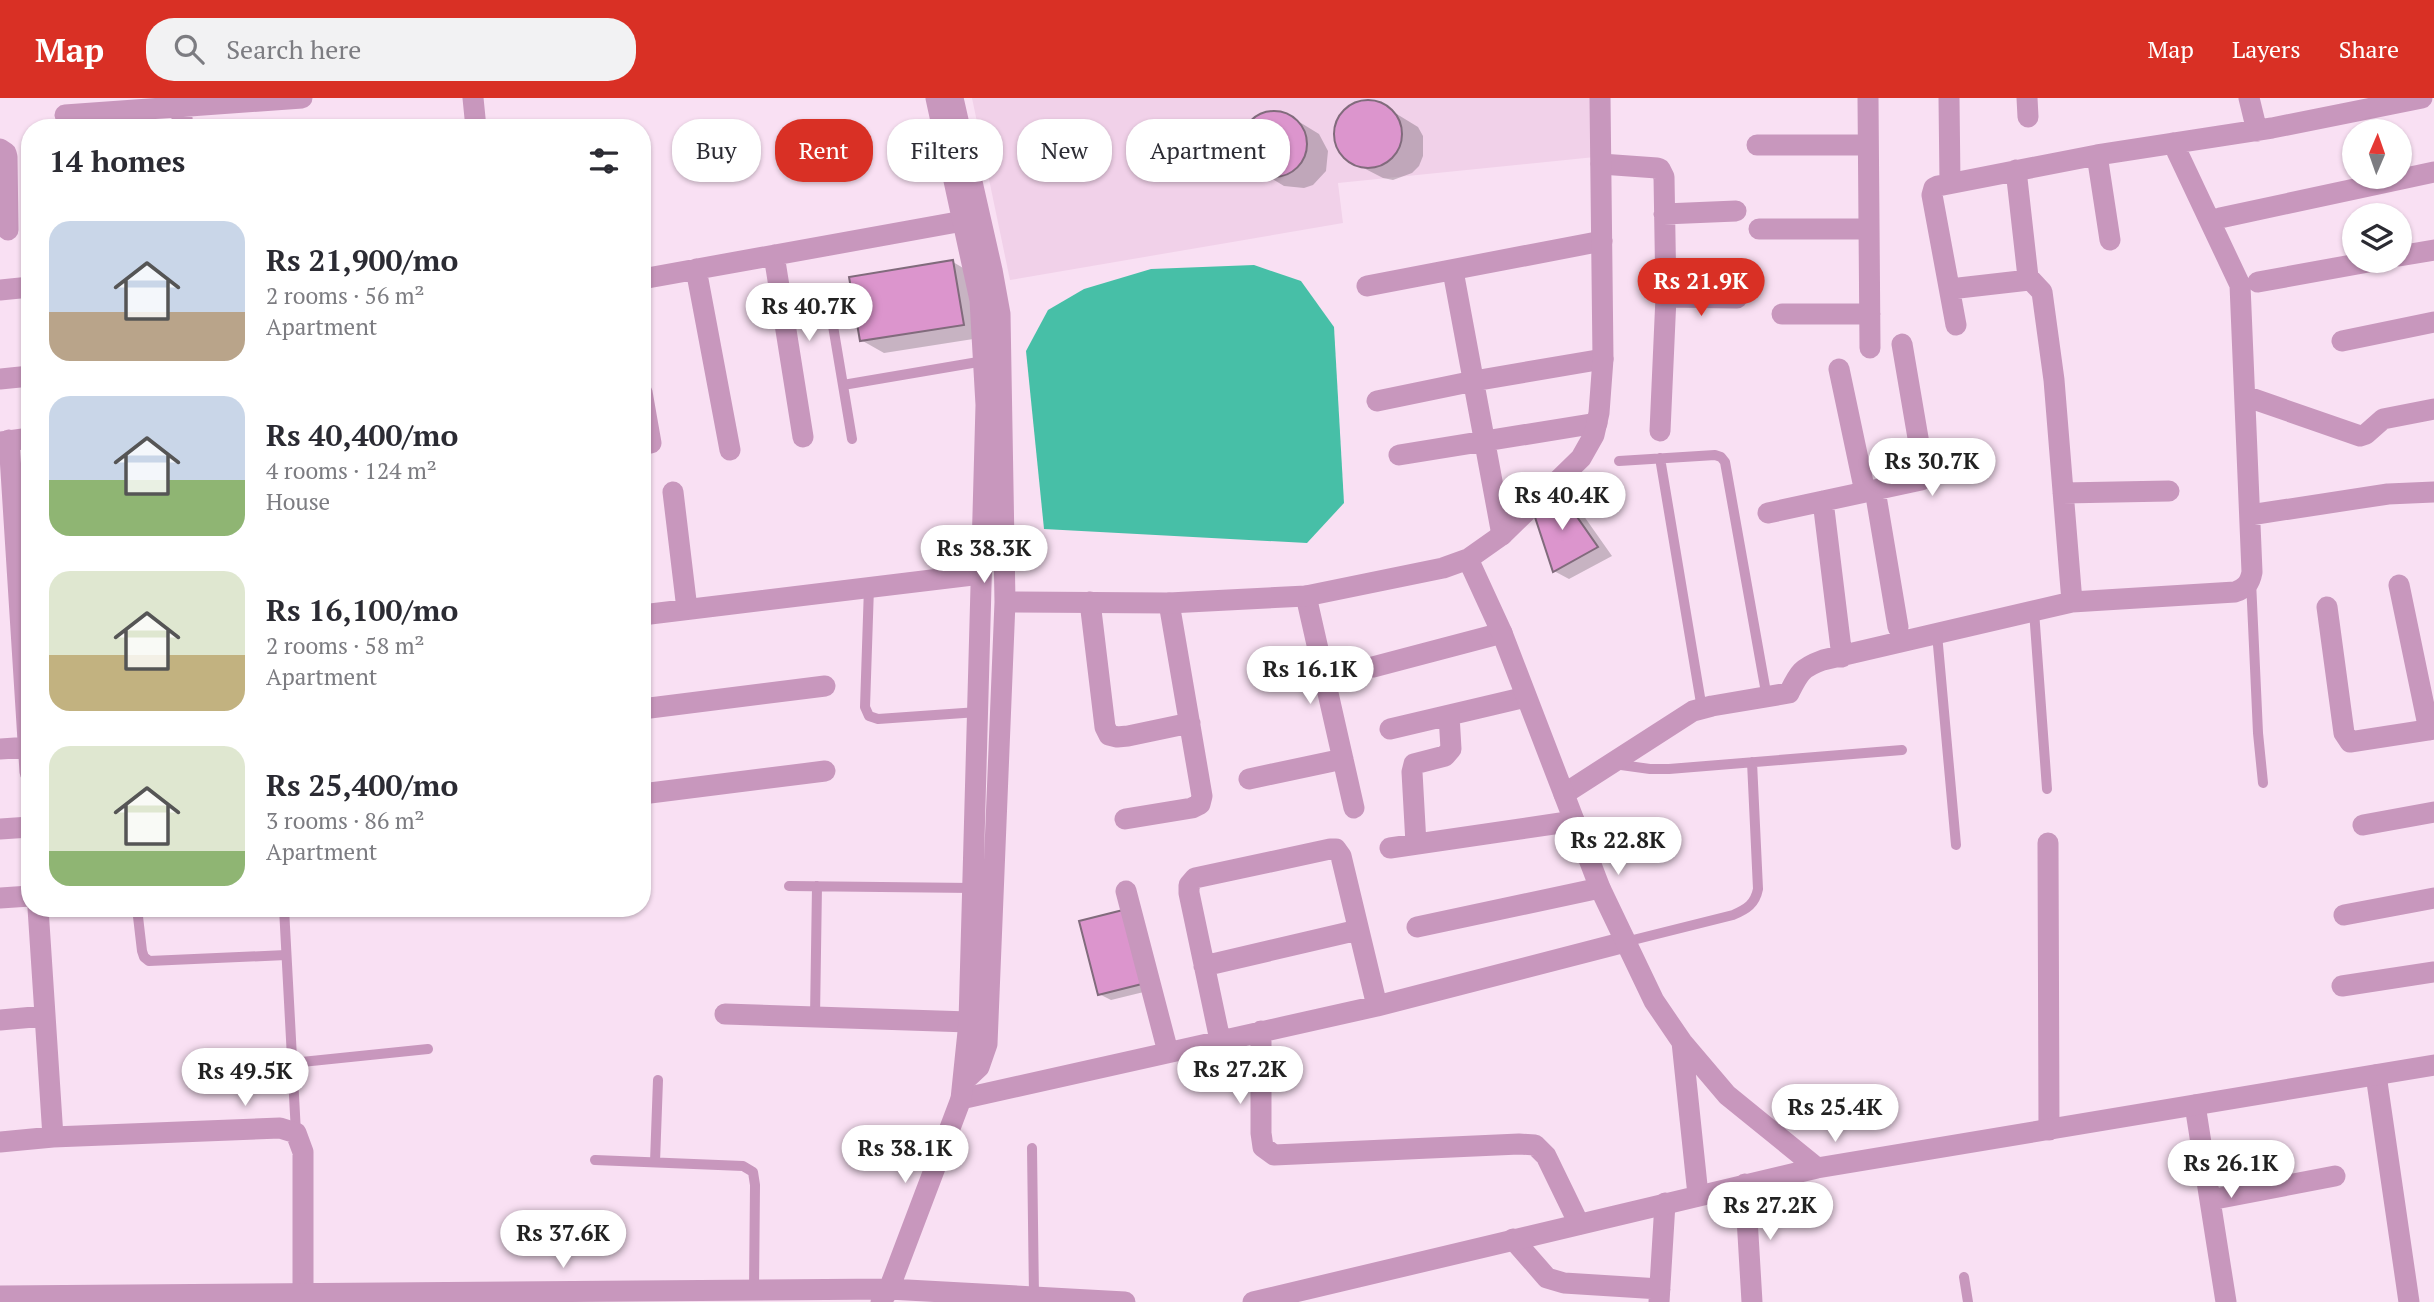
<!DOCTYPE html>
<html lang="en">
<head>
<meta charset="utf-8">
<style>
	body { margin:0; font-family:"PT Serif",serif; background:#f2f2f3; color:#2b2b33; height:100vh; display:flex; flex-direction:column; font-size:26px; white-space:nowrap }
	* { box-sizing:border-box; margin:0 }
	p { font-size:23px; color:#7c7c81 }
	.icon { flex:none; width:38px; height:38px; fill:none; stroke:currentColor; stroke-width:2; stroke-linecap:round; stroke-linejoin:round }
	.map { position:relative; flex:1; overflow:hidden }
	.details { position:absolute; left:21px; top:21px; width:630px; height:798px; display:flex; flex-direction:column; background:#fff; border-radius:28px; box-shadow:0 2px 5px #0004 }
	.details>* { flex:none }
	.banner { position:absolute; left:672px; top:21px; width:665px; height:63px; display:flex; gap:14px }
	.needle { width:46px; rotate:2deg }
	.fabs { position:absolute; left:2342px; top:21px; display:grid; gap:14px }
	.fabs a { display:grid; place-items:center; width:70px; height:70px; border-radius:50%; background:#fff; box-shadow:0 2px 5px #0004; font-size:35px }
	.price { position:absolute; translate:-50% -60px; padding:0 16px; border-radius:24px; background:#fff; color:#222; font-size:23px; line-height:46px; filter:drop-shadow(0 2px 4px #0008) }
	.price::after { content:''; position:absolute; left:50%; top:42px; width:21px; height:16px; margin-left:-10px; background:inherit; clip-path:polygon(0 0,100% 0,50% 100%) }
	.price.current { background:#d93025; color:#fff }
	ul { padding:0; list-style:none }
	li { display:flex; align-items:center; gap:21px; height:175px; padding:0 28px }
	li span { display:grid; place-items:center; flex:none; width:196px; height:140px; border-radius:21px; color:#555 }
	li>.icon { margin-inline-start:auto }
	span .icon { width:84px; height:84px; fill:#fffc; stroke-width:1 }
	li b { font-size:30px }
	h2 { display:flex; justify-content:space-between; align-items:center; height:84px; padding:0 28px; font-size:30px }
	.chip { padding:0 24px; border-radius:28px; background:#fff; box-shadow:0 2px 5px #0004; font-size:24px; line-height:63px }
	.chip.current { background:#d93025; color:#fff }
	header { display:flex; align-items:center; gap:42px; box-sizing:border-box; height:98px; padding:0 35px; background:#d93025; color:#fff }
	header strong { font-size:33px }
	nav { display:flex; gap:38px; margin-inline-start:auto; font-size:24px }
	.search { width:490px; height:63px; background:#f2f2f3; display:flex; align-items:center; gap:18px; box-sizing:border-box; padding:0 24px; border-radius:28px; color:#7c7c81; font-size:26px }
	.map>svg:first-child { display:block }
	.built { fill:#f1d1e9 }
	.water { fill:#47bfa7 }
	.shadow { fill:#0003 }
	.building { fill:#dc95cd; stroke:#816b7c; stroke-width:2 }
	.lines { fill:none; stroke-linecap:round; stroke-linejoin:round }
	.service { stroke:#c897bd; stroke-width:10 }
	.minor { stroke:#c897bd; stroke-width:21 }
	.tertiary { stroke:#c897bd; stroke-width:21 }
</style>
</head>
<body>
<header>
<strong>Map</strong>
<div class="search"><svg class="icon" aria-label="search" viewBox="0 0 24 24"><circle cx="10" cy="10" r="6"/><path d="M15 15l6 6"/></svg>Search here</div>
<nav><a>Map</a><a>Layers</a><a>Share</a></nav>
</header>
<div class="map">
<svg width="2434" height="1204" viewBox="0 0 2434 1204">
	<rect width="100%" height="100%" fill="#f9e0f3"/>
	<path class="built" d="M972 0H1591L1595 59 1338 85 1343 125 1010 182Z"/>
	<path class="water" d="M1254 167 1301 183 1334 229 1344 405 1307 445 1044 431 1026 253 1048 212 1084 191 1151 171Z"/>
	<path class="shadow" d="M1377 4 1418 29 1423 38V58L1419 68 1412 75 1393 82 1383 80 1350 63 1337 47 1335 36 1337 26 1348 10 1357 5Z
		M1278 15 1288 17 1319 36 1328 53 1326 73 1313 87 1304 90 1284 88 1261 74 1246 61 1242 42 1251 24 1258 18Z
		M953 164 975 177 986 239 884 255 861 242Z
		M1559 395 1574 404 1612 458 1569 481 1554 473Z
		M1081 824 1152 892 1111 902 1099 896Z"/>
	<path class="building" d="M1334 36a34 34 0 1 1 68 0a34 34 0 1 1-68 0Z
		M1241 46a33 33 0 1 1 66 0a33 33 0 1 1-66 0Z
		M953 162 964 227 860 243 849 179Z
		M1559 393 1598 449 1553 474 1533 413Z
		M1123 812 1142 886 1098 897 1079 823Z"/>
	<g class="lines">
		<path class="service" d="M830 210 852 341
			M843 287 984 263
			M1660 360 1702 611
			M1619 363 1715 357 1721 359 1725 364 1767 600
			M2251 483 2258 635 2263 685
			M869 489 865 609 869 618 878 621 978 614
			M2034 513 2047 691
			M1937 536 1956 747
			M1614 666 1650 671H1669L1902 652
			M789 788 973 790
			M137 810 142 853 144 859 149 863 286 857
			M284 810 296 1035
			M1625 844 1733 817C1747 811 1755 806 1758 791L1752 664
			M815 919 817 788
			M292 965 428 951
			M1032 1050 1034 1199
			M595 1062 743 1068 753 1074 755 1087 754 1192
			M655 1064 658 982
			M1964 1179 1968 1204"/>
		<path class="minor" d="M180 0 183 30
			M473 0 476 30
			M1868 0 1870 250
			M1949 0 1950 85
			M2027 0 2028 19
			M2249 0 2257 33
			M65 17 302 0
			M1757 47H1868
			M0 51 6 55 7 59 8 132
			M2097 57 2110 142
			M1601 66 1657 70 1660 71 1664 79 1666 199 1660 333
			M2016 72 2028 179 2042 194 2054 282 2072 504
			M1664 116 1736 113
			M2220 120 2434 74
			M1759 131H1869
			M774 157 803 339
			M2399 158 2434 152
			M696 171 730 352
			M1453 173 1502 437
			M642 181 963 123
			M2258 184 2374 163
			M1367 188 1602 143
			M1950 191 2029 182
			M0 192 30 189
			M1666 199 1737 200
			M1782 216H1870
			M1956 227 1932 97 1934 90 1938 88 2097 57 2272 30 2422 0
			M2342 243 2434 224
			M1839 271 1865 394
			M0 281 30 278
			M642 294 651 345
			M2245 298 2360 338 2366 336 2383 321 2434 311
			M1377 303 1474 283 1603 261
			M9 342 30 674
			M0 344 30 340
			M1399 357 1597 325
			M1875 392 1898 529
			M673 394 687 511
			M2063 395 2169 393
			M1823 403 1842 559
			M1768 415 1921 382 1924 375 1902 246
			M2250 417 2388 396 2434 394
			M2399 487 2429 632
			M1306 498 1354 710
			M1090 504 1105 629 1109 637 1117 639 1128 638 1190 625
			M2327 509 2344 635 2350 644 2434 631
			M642 517 981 476
			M1373 569 1502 535
			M642 611 825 588
			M1390 631 1526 599
			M0 651 30 649
			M1249 681 1343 661
			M642 696 825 673
			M1564 696 1693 613 1712 608 1789 595C1799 575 1801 570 1823 562L2072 504 2235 494C2246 490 2250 485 2252 474L2240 187 2173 45
			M1125 721 1192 710 1200 706 1202 698 1169 505
			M2363 727 2434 714
			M0 731 30 729
			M2048 745 2049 1032
			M1416 746 1412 674 1414 666 1445 658 1451 651 1449 617
			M1390 750 1574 723
			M1126 793 1168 954
			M0 800 30 798
			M38 810 53 1039
			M2344 817 2434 800
			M1417 829 1600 790
			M1204 868 1358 832
			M2342 888 2434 874
			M725 916 969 924
			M0 922 45 918
			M1261 933V1035L1263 1049 1274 1057 1519 1046 1535 1047 1546 1058 1579 1126
			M1220 942 1189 795V787L1195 780 1330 751H1336L1341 758 1377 908
			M2376 977 2409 1204
			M961 1001 1377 908 1625 844
			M2195 1007 2226 1204
			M0 1044 53 1039 280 1030 296 1035 303 1054V1195
			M1745 1086 1752 1204
			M2210 1102 2335 1078
			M1513 1141 1547 1180 1564 1185 1660 1191
			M1659 1204 1665 1105"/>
		<path class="tertiary" d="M953 0 992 172 1000 216 1005 504 987 946 979 969 964 983
			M1468 461 1502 535 1600 790 1654 903 1682 944 1727 997 1817 1070
			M1005 504 1169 505 1306 498 1443 470 1468 461 1502 437 1581 360 1594 337 1599 315 1603 261 1600 0
			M1682 944 1698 1097
			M0 1198 889 1191 1125 1204
			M881 1204 889 1191 961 1001 969 924 986 307 980 202 936 0
			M1253 1204 1817 1070 2434 967"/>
	</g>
</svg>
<div class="fabs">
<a><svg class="needle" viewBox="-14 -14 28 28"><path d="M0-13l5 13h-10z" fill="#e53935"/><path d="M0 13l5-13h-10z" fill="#7c7c81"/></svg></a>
<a><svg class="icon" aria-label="layers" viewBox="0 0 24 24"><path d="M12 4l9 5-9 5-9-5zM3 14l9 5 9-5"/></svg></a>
</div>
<b class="price current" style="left:1701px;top:220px">Rs 21.9K</b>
<b class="price" style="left:809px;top:245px">Rs 40.7K</b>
<b class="price" style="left:1932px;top:400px">Rs 30.7K</b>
<b class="price" style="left:1562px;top:434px">Rs 40.4K</b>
<b class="price" style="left:984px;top:487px">Rs 38.3K</b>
<b class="price" style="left:1310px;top:608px">Rs 16.1K</b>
<b class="price" style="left:1618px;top:779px">Rs 22.8K</b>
<b class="price" style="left:1240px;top:1008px">Rs 27.2K</b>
<b class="price" style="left:245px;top:1010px">Rs 49.5K</b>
<b class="price" style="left:1835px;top:1046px">Rs 25.4K</b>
<b class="price" style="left:905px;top:1087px">Rs 38.1K</b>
<b class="price" style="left:2231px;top:1102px">Rs 26.1K</b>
<b class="price" style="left:1770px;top:1144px">Rs 27.2K</b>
<b class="price" style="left:563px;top:1172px">Rs 37.6K</b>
<div class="banner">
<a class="chip">Buy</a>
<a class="chip current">Rent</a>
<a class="chip">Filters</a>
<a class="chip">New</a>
<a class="chip">Apartment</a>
</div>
<section class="details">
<h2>14 homes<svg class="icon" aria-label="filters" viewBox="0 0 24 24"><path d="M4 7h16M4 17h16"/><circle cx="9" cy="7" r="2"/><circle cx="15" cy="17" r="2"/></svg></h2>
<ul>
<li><span style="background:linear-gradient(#c9d6e8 65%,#b9a48a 0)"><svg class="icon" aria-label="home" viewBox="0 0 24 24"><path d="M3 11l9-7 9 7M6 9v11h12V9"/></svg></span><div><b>Rs 21,900/mo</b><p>2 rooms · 56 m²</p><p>Apartment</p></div></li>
<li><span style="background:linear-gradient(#c9d6e8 60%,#8fb573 0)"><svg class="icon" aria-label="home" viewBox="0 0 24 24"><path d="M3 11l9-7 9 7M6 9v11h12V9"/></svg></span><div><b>Rs 40,400/mo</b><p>4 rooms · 124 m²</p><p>House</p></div></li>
<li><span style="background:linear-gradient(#dfe7d0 60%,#c2b280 0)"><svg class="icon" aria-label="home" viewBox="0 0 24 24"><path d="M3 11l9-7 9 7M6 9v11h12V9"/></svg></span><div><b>Rs 16,100/mo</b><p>2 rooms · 58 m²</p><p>Apartment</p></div></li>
<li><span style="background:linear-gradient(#dfe7d0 75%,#8fb573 0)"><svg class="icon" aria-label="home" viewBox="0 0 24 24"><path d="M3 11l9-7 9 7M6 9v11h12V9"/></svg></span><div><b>Rs 25,400/mo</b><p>3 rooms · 86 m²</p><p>Apartment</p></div></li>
</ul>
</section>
</div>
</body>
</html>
